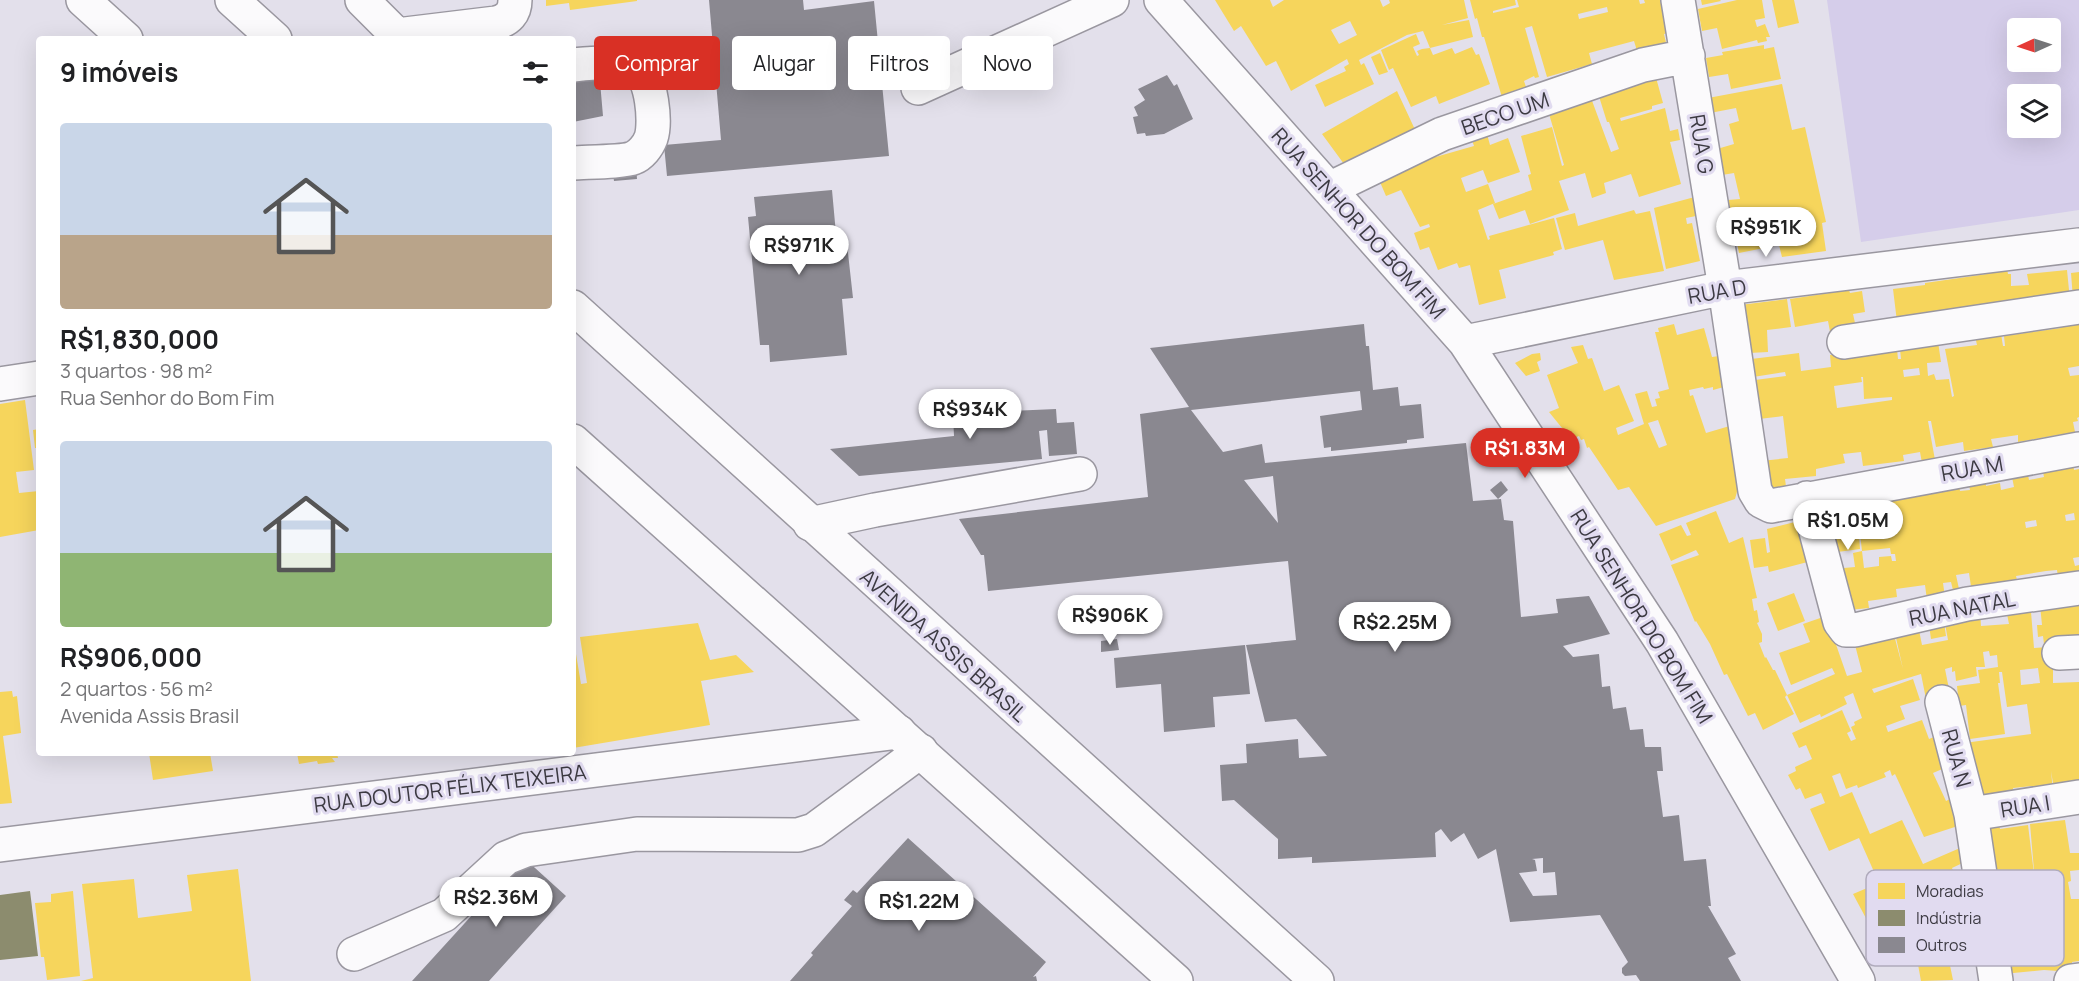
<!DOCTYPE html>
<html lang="pt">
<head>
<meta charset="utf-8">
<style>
	body { margin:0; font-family:Manrope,sans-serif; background:#f2f2f2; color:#202124; height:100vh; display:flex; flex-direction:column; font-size:22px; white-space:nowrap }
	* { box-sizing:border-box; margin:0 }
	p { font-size:20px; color:#757577 }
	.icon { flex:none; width:33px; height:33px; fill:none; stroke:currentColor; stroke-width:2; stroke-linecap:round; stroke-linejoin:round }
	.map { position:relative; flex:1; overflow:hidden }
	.details { position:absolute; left:36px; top:36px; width:540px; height:720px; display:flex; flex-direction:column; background:#fff; border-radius:6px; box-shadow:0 6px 24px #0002 }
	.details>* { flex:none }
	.top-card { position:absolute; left:594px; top:36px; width:570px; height:54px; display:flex; gap:12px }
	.needle { width:39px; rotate:267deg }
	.buttons { position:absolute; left:2007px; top:18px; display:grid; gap:12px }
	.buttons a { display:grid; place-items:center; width:54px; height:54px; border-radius:6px; background:#fff; box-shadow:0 6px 24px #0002; font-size:30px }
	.price { position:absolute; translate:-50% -51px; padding:0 14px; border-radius:21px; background:#fff; color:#222; font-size:20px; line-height:39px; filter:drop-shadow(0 2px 3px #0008) }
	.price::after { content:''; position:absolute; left:50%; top:36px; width:18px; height:14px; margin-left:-9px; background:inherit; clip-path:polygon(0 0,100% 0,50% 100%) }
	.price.on { background:#d93025; color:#fff }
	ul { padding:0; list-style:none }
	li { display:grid; align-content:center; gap:12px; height:318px; padding:0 24px }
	li span { display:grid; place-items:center; height:186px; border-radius:6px; color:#555 }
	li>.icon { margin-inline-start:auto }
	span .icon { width:108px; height:108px; fill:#fffc; stroke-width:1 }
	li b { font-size:26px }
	h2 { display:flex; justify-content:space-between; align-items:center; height:72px; padding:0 24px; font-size:26px }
	.pill { padding:0 21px; border-radius:6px; background:#fff; box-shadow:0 6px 24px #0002; font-size:21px; line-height:54px }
	.pill.on { background:#d93025; color:#fff }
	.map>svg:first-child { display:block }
	.green { fill:#d5cdea; fill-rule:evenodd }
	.homes { fill:#f6d55c; fill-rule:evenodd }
	.industry { fill:#8c8c6e }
	.building { fill:#8a8890; fill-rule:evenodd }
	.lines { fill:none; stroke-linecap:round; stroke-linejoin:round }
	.minor-casing { stroke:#9a97a0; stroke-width:36 }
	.major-casing { stroke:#9a97a0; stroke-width:36 }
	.minor { stroke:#fbfafc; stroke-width:33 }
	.major { stroke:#fbfafc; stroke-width:33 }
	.labels { text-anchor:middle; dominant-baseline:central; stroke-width:6; stroke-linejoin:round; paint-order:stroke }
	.street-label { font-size:21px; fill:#3c3a42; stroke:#e1dbf0 }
	.key { fill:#e1dbf0; stroke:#b0abbc; stroke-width:1.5 }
	.key-label { font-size:16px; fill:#3c3a42 }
</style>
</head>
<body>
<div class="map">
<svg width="2079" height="981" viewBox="0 0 2079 981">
	<rect width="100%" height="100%" fill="#e3e0eb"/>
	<path class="green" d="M1827 0H2079V210L1861 242ZM2018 28H2050V62H2018ZM2018 94H2050V128H2018Z"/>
	<path class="homes" d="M546 0H637V1L570 10 569 3 546 6Z
		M1215 0H1270L1273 7 1284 0H1380L1383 7 1390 3 1389 0H1464L1468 18 1442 25 1469 20 1473 37 1430 48 1423 31 1407 35 1359 60 1361 65 1364 63 1374 84 1325 107 1315 85 1346 71 1344 67 1349 64 1347 59 1291 91 1276 61 1266 66 1241 26 1234 31ZM1350 21 1357 35 1339 44 1331 30Z
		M1470 0H1515L1516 5 1493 11V13L1519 7 1517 0H1639L1640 4 1645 3 1644 0H1660L1664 15 1673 32 1664 34 1667 47 1638 54 1634 41 1589 53 1592 64 1547 77 1532 26 1525 28 1539 77 1535 78 1534 76 1524 81 1528 93 1504 104 1484 37H1482L1477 18 1475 19ZM1607 7 1608 12 1579 19 1578 14Z
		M1701 0H1720L1721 1 1702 5Z
		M1737 0H1762L1765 18 1755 20 1757 27 1765 24 1770 37H1766L1767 41 1758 43 1757 40 1722 49 1717 28 1702 31 1698 9Z
		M1772 0H1794L1799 23 1778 28Z
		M1416 34 1420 44 1413 47 1417 56 1419 55 1417 51 1422 49 1430 48 1433 55 1452 48 1455 54 1472 47 1476 55 1479 54 1490 84 1439 104 1436 96 1411 107 1393 68 1389 70 1381 50Z
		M1764 45V49L1774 47 1781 79 1731 89 1728 74 1709 77 1706 58 1723 55 1722 52Z
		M1380 53 1388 72 1379 75 1371 57Z
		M1655 74 1663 103 1652 106V109L1620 118 1621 121 1665 108 1670 131 1678 129 1680 140 1670 142 1681 184 1639 197 1631 174 1604 183 1606 193 1592 198 1585 173 1559 181 1569 210 1530 224 1525 210 1499 219 1493 204 1532 190 1528 175 1531 174 1521 136 1552 127 1562 166 1564 165 1547 107 1591 98 1611 152 1619 149 1609 122H1607L1597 90Z
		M1782 84 1792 130 1805 127 1826 222 1822 223 1826 251 1782 257 1779 245 1739 253 1728 200 1740 199 1734 173 1722 175 1717 149 1734 144 1729 124 1739 121 1736 108 1710 113 1708 98Z
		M1397 91 1418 136 1344 164 1322 134Z
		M1487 134 1490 145 1508 138 1520 172 1488 183 1483 170 1461 178 1466 192 1488 184 1495 203 1478 210 1488 240 1490 239 1489 236 1554 218 1562 249 1553 252 1554 255 1499 270 1506 298 1479 305 1470 265 1459 268 1457 263 1438 270 1429 247 1420 250 1414 233 1430 227 1429 224 1420 227 1401 190 1386 196 1377 175 1429 151 1432 158 1474 146 1472 140Z
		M1702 195 1706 214 1686 218 1687 224 1692 223 1700 261 1666 269 1654 208Z
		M1634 210 1636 214 1650 211 1664 271 1614 280 1603 240 1565 250 1556 218 1575 213 1578 226Z
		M2007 269 2008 274H2011V286L2029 285 2027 274 2067 270 2070 300 1898 330 1893 289 1925 285V283L1987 274V272Z
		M2079 272V298L2073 299 2071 273Z
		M1849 290 1850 293 1862 291 1865 312 1853 314 1857 332 1831 337 1828 321 1795 327 1790 299Z
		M1787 299 1791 327 1767 330 1768 352 1749 353 1748 333H1744L1740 305Z
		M2079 313V366L2068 368 2070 376 2079 375V417L2077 418 2078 421 2073 422 2075 432 2018 442V435L1991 439 1993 447 1964 451 1963 442 1936 447 1931 421H1928L1935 460 1922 463 1920 452 1903 455 1904 461 1863 466 1861 452 1843 454 1845 463 1816 469V476L1785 479 1787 494 1764 496 1761 461 1788 458 1783 416 1759 419 1755 380 1786 376 1785 372 1753 377 1751 359 1799 353 1801 371 1831 367 1830 355 1858 351V355L1885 353 1883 341 1896 339 1898 359H1901L1899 339 1937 335 1941 362 1927 363 1928 376 1934 374 1936 380 1949 379 1952 397 1954 396 1945 349 1977 345 1975 336 2001 334 2003 346H2005L2004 336 2061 328 2059 316ZM1919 368 1920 375 1904 377 1903 370ZM1861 377H1863L1864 399 1892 397V400L1837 408 1834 386 1862 382Z
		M1674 324 1677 335 1704 328 1712 357 1726 355 1731 385 1713 390V387L1704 389 1703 387 1689 390 1690 396 1693 395 1706 433 1733 425 1741 477 1735 499 1656 526 1629 487 1618 490 1589 447 1587 448 1584 439 1581 440 1579 436 1571 439 1549 412 1559 408 1547 375 1578 363 1571 347 1583 345 1588 359 1592 358 1604 391 1619 385 1634 421 1616 428 1618 435 1644 424 1635 394 1647 391 1652 407 1657 406 1655 399 1660 398 1658 392 1669 389 1655 332H1659L1658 328ZM1658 420 1667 445 1659 448 1648 423Z
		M1540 353 1541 360 1537 362 1540 371 1526 376 1515 363 1532 354Z
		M25 400 34 470 16 472 19 493 39 491V530L0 537V404Z
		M39 429V448H35L33 430Z
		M2073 463 2074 470 2079 469V557L2073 558 2075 566 2079 565V581L2059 584 2057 570 2046 571 2016 576 2019 588 1972 593 1969 573 1956 575 1959 589 1953 590 1951 582 1943 583 1945 597 1927 600 1925 585 1896 589 1897 597 1868 601 1869 608 1849 610 1844 568 1855 567 1853 553 1862 551 1857 507 1860 549 1830 553 1819 501 1868 496 1869 508 1884 506 1883 496 1958 479 1960 491 1970 490 1968 479 1985 477 1986 486 2000 483 2001 490 2014 487 2011 472 2027 470 2029 480 2044 477 2042 467ZM2074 513 2075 520 2066 521 2065 515ZM2036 520 2037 526 2026 528 2025 522ZM1890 548 1891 554H1895L1896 561H1892L1891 556 1879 557V566L1864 568 1862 551Z
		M1716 511 1729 543 1743 537 1757 598 1752 599 1754 611 1757 610 1759 622 1757 623 1762 634V642L1759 643 1765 658 1766 657 1773 670H1775L1787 695 1785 697 1794 714 1763 730 1755 713 1748 716 1727 674 1724 675 1710 644 1696 621 1695 622 1671 565 1699 555 1696 550 1671 561 1659 534 1681 525 1687 536 1691 535 1686 523Z
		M1807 519 1819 559 1769 572 1768 566 1754 568 1750 540 1765 538 1767 553 1770 552 1767 529Z
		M1794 593 1805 621 1778 631 1767 603Z
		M2079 600V640L2044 644 2043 636 2038 637 2037 625H2042L2040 605Z
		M1980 611 1981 626 2009 624 2007 614 2031 612 2034 648 2048 647 2053 663V683L2079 682V787L2054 789 2051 771 2053 791 2032 792V786L2013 788 2014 794 1973 798 1964 743 2031 734 2027 704 2007 707 2002 672H1999L2000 683H1998L2005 734 1970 739 1966 705 1959 706 1957 686 1980 683 1978 670 1998 667 1997 655 1990 656 1989 651 1983 652 1985 667H1976L1977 676 1956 681 1955 671 1952 672V667L1945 669 1950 694 1926 699 1921 674 1872 689 1874 693 1913 679 1920 700 1900 706 1905 719 1886 726 1888 732 1922 720 1929 739 1939 735 1947 767 1933 773 1946 801 1954 797 1961 825 1924 837 1895 774 1892 776 1890 770 1884 773 1886 777 1858 788 1857 785 1846 789 1840 773 1832 776 1840 797 1852 792 1870 834 1902 820 1923 864 1967 845 1971 859 1952 868 1961 890 1970 886 1979 932 1945 941 1953 980 1921 981 1915 948 1911 949 1909 934V918L1920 914 1916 903 1868 922 1853 894 1879 883 1859 838 1829 851 1810 809 1825 803 1821 793 1805 799 1800 788 1796 790 1788 775 1796 771 1795 767 1812 759 1806 745 1799 748 1792 733 1842 710 1851 731 1847 733 1851 741 1856 739 1851 727 1855 725 1854 722 1862 718 1853 693 1844 697 1847 704 1821 717 1820 714 1800 723 1787 695 1835 674 1832 668 1791 685 1779 653 1810 642 1803 624 1826 616 1847 676 1862 672 1854 641 1893 631 1903 669 1894 629 1918 625 1922 645 1948 640 1944 618ZM2038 668 2040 683 2021 685 2020 670Z
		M1943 615 1946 636 1931 639 1928 618Z
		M698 623 710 660 736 655 754 672 701 681 710 725 573 748V636L581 684 587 683 580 637Z
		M12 691 13 697 17 696 21 733 3 736 12 803 0 804V692Z
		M149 753H210L213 771 153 780Z
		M297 753H337L338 758H332L335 762 318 764 317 761 299 764Z
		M2065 820 2070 853H2079V870L2070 871 2071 881 2068 882 2071 899H2079V961L2072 962V972L2044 970 2003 974 1999 929 2012 927 2007 890 1991 892 1981 828 1999 825 2000 829 2028 825 2035 882 2030 824Z
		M238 869 251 981H81L93 978 82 884 134 879 138 918 192 911 187 875Z
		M73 891 80 976 47 980 44 957H41L35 903 51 902V894Z"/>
	<path class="industry" d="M30 891 38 956 0 960V895Z"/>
	<path class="building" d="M709 0H803L804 10 874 1 889 156 667 176 664 145 721 140Z
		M599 70 603 116 573 122V73Z
		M1167 75 1174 86 1177 84 1193 119 1164 134 1146 136 1145 133 1137 134 1133 117 1138 116 1134 107 1145 100 1138 89Z
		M636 165 637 179 614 181 612 168Z
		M832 190 837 245 847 244 853 298 842 299 847 355 770 362 769 345H760L748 217 756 216 754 197Z
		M1364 324 1366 346H1369L1373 390 1398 387 1400 406 1421 404 1424 438 1407 440V443L1331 451V447L1324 448 1320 416 1362 410 1360 391 1191 410 1223 452 1262 444 1265 463 1466 443 1473 501 1501 499 1504 520 1513 521 1521 617 1558 613 1556 599 1589 596 1610 634 1563 646 1573 657 1599 654 1602 687 1610 686 1613 709 1626 707 1630 730 1643 729 1645 747H1661L1663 771H1657L1663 817 1679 815 1684 861 1706 859 1711 906H1708L1736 954 1728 958 1741 981H1640L1636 975 1625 976 1622 973V968L1628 962 1600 915 1510 922 1496 849 1478 859 1464 833 1451 842 1441 829 1435 833 1436 857 1312 863V857L1278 859V839L1234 800 1222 801 1220 765 1247 763 1246 744 1298 739 1299 758 1327 756 1296 719 1265 722 1246 645 1296 640 1288 561 988 591 984 555H981L959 519 1148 497 1140 414 1189 407 1150 348ZM1273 476 1278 523 1244 480ZM1543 858V873L1555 872 1557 895 1533 896 1519 873 1537 871 1535 860 1532 859Z
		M1011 391 1012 411 1056 409 1057 423 1074 422 1077 454 1049 456 1047 430 1039 431 1042 459 859 476 830 449 954 436 953 415 964 414 963 394Z
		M1501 481 1508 490 1498 499 1490 490Z
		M1117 639 1119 650 1101 652V641Z
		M1245 645 1250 694 1213 697 1215 727 1164 732 1161 684 1116 688 1114 658Z
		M908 838 1046 962 1033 977 1036 976 1037 981H790L813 955 811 953 852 906 844 900 853 890 857 893Z
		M524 858 566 896 489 981H412Z"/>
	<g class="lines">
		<defs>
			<path id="minor" d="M362 0 397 35
				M1161 0 1465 342 1662 642 1858 981
				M1678 0 1725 288 1755 491 1761 501 1771 506 2079 449
				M393 39 397 35 496 23C508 20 515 13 515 0
				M573 65C593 63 618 60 637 69 652 77 656 123 651 138 648 146 641 155 633 158 624 162 585 162 573 163
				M918 88 1112 0
				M1329 189 1442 134 1643 65 1688 56
				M1465 342 1725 288 2079 245
				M1844 342 2079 307
				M0 384 39 378
				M1807 498 1840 622 1846 630H1855L1967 604 2079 588
				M810 524 875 510 1080 474
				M2059 653 2079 652
				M1942 702 1971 814 1996 981
				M1971 814 2079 797
				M0 845 899 732
				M354 954 444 915 506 858 526 850 637 834 798 835 814 830 921 751
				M2071 981 2079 980"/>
			<path id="major" d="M83 0 126 39
				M232 0 275 39
				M573 307 1317 981
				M573 441 1176 981"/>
		</defs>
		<use href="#minor" class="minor-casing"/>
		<use href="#major" class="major-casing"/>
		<use href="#minor" class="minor"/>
		<use href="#major" class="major"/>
	</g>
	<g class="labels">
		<g class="street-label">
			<text transform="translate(1505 113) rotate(-19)">BECO UM</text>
			<text transform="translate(1702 144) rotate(81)">RUA G</text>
			<text transform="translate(1359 223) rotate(48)">RUA SENHOR DO BOM FIM</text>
			<text transform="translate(1717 291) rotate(-10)">RUA D</text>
			<text transform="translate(1972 468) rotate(-10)">RUA M</text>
			<text transform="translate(1962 608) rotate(-11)">RUA NATAL</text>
			<text transform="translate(1642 616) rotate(58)">RUA SENHOR DO BOM FIM</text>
			<text transform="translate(944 645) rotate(42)">AVENIDA ASSIS BRASIL</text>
			<text transform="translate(1957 758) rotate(75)">RUA N</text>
			<text transform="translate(450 788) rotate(-7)">RUA DOUTOR FÉLIX TEIXEIRA</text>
			<text transform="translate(2025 806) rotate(-9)">RUA I</text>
		</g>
	</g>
	<rect x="1866" y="870" width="198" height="96" rx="9" class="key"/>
	<rect x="1878" y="883" width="27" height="16" fill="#f6d55c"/>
	<rect x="1878" y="910" width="27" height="16" fill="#8c8c6e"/>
	<rect x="1878" y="937" width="27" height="16" fill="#8a8890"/>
	<g class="key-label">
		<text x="1916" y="897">Moradias</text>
		<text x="1916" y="924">Indústria</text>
		<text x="1916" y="951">Outros</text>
	</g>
</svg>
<div class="buttons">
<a><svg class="needle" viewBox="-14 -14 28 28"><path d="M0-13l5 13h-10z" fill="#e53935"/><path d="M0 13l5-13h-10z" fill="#757577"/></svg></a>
<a><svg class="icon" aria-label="layers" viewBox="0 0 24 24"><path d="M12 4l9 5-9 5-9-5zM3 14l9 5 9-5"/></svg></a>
</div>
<b class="price" style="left:1766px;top:258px">R$951K</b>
<b class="price" style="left:799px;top:276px">R$971K</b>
<b class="price" style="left:970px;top:440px">R$934K</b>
<b class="price on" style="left:1525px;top:479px">R$1.83M</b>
<b class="price" style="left:1848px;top:551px">R$1.05M</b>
<b class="price" style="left:1110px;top:646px">R$906K</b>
<b class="price" style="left:1395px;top:653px">R$2.25M</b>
<b class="price" style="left:496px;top:928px">R$2.36M</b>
<b class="price" style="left:919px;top:932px">R$1.22M</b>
<div class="top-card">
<a class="pill on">Comprar</a>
<a class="pill">Alugar</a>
<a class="pill">Filtros</a>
<a class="pill">Novo</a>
</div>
<section class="details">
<h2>9 imóveis<svg class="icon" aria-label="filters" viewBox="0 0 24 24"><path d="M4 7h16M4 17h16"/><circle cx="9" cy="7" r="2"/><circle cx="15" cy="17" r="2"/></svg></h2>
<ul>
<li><span style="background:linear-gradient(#c9d6e8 60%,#b9a48a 0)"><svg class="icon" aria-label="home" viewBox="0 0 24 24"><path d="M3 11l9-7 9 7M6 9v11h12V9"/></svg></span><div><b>R$1,830,000</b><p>3 quartos · 98 m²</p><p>Rua Senhor do Bom Fim</p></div></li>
<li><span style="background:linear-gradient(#c9d6e8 60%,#8fb573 0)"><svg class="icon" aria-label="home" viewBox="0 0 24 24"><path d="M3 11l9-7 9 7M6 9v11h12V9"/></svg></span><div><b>R$906,000</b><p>2 quartos · 56 m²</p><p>Avenida Assis Brasil</p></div></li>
</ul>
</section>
</div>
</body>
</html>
